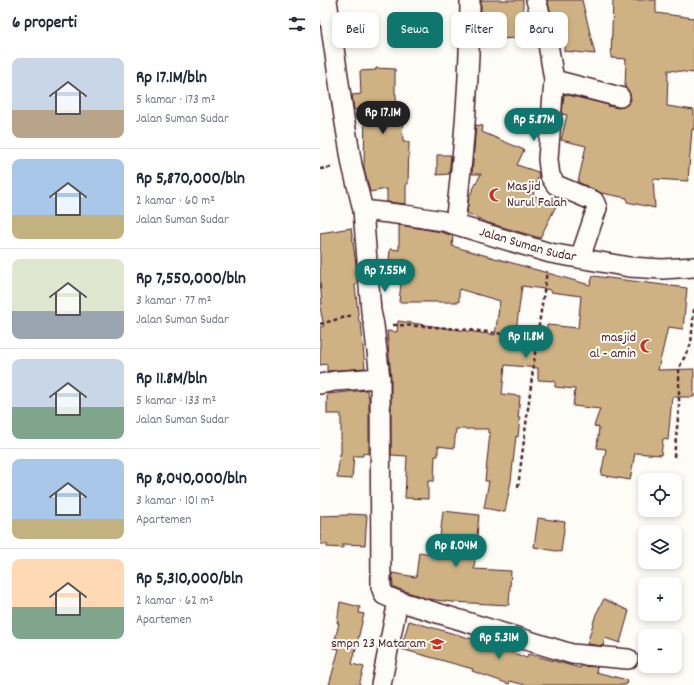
<!DOCTYPE html>
<html lang="id">
<head>
<meta charset="utf-8">
<style>
	body { margin:0; font-family:Dekko,sans-serif; background:#f2f2f3; color:#1f2937; height:100vh; display:flex; flex-direction:column; font-size:15px; white-space:nowrap }
	* { box-sizing:border-box; margin:0 }
	p { font-size:13px; color:#747a83 }
	.icon { flex:none; width:22px; height:22px; fill:none; stroke:currentColor; stroke-width:2; stroke-linecap:round; stroke-linejoin:round }
	.map { position:relative; flex:1; overflow:hidden }
	.panel { display:flex; flex-direction:column; background:#fff; width:320px }
	.panel>* { flex:none }
	.top-card { position:absolute; left:12px; top:12px; width:302px; height:36px; display:flex; gap:8px }
	.fabs { position:absolute; left:318px; top:473px; display:grid; gap:8px }
	.fabs a { display:grid; place-items:center; width:44px; height:44px; border-radius:8px; background:#fff; box-shadow:0 2px 6px #0003; font-size:20px }
	.price { position:absolute; translate:-50% -34px; padding:0 9px; border-radius:14px; background:#0f766e; color:#fff; font-size:13px; line-height:26px; filter:drop-shadow(0 1px 2px #0008) }
	.price::after { content:''; position:absolute; left:50%; top:24px; width:12px; height:9px; margin-left:-6px; background:inherit; clip-path:polygon(0 0,100% 0,50% 100%) }
	.price.on { background:#222; color:#fff }
	ul { padding:0; list-style:none }
	li { display:flex; align-items:center; gap:12px; height:100px; padding:0 12px }
	li+li { border-top:1px solid #e0e1e3 }
	li span { display:grid; place-items:center; flex:none; width:112px; height:80px; border-radius:8px; color:#555 }
	li>.icon { margin-inline-start:auto }
	span .icon { width:48px; height:48px; fill:#fffc; stroke-width:1 }
	li b { font-size:17px }
	h2 { display:flex; justify-content:space-between; align-items:center; height:48px; padding:0 12px; font-size:17px }
	.pill { padding:0 14px; border-radius:8px; background:#fff; box-shadow:0 2px 6px #0003; font-size:14px; line-height:36px }
	.pill.on { background:#0f766e; color:#fff }
	main { display:flex; flex:1; min-height:0 }
	.map>svg:first-child { display:block }
	.building { fill:#cfb284; stroke:#4a1f2b; fill-rule:evenodd }
	.lines { fill:none; stroke-linecap:round; stroke-linejoin:round }
	.minor-casing { stroke:#4a1f2b; stroke-width:22 }
	.path { stroke:#4a1f2b; stroke-width:2.5; stroke-dasharray:4 3; stroke-linecap:butt }
	.minor { stroke:#fdfcf7; stroke-width:19 }
	.labels { text-anchor:middle; dominant-baseline:central; stroke-width:4; stroke-linejoin:round; paint-order:stroke }
	.poi-label { font-size:14px; fill:#4a1f2b; stroke:#fdfcf7; text-anchor:end }
	.street-label { font-size:14px; fill:#4a1f2b; stroke:#fdfcf7 }
</style>
</head>
<body>
<main>
<section class="panel">
<h2>6 properti<svg class="icon" aria-label="filters" viewBox="0 0 24 24"><path d="M4 7h16M4 17h16"/><circle cx="9" cy="7" r="2"/><circle cx="15" cy="17" r="2"/></svg></h2>
<ul>
<li><span style="background:linear-gradient(#c9d6e8 65%,#b9a48a 0)"><svg class="icon" aria-label="home" viewBox="0 0 24 24"><path d="M3 11l9-7 9 7M6 9v11h12V9"/></svg></span><div><b>Rp 17.1M/bln</b><p>5 kamar · 173 m²</p><p>Jalan Suman Sudar</p></div></li>
<li><span style="background:linear-gradient(#a9c7e8 70%,#c2b280 0)"><svg class="icon" aria-label="home" viewBox="0 0 24 24"><path d="M3 11l9-7 9 7M6 9v11h12V9"/></svg></span><div><b>Rp 5,870,000/bln</b><p>2 kamar · 60 m²</p><p>Jalan Suman Sudar</p></div></li>
<li><span style="background:linear-gradient(#dfe7d0 65%,#9aa5b1 0)"><svg class="icon" aria-label="home" viewBox="0 0 24 24"><path d="M3 11l9-7 9 7M6 9v11h12V9"/></svg></span><div><b>Rp 7,550,000/bln</b><p>3 kamar · 77 m²</p><p>Jalan Suman Sudar</p></div></li>
<li><span style="background:linear-gradient(#c9d6e8 60%,#7fa58c 0)"><svg class="icon" aria-label="home" viewBox="0 0 24 24"><path d="M3 11l9-7 9 7M6 9v11h12V9"/></svg></span><div><b>Rp 11.8M/bln</b><p>5 kamar · 133 m²</p><p>Jalan Suman Sudar</p></div></li>
<li><span style="background:linear-gradient(#a9c7e8 75%,#c2b280 0)"><svg class="icon" aria-label="home" viewBox="0 0 24 24"><path d="M3 11l9-7 9 7M6 9v11h12V9"/></svg></span><div><b>Rp 8,040,000/bln</b><p>3 kamar · 101 m²</p><p>Apartemen</p></div></li>
<li><span style="background:linear-gradient(#ffd9b3 60%,#7fa58c 0)"><svg class="icon" aria-label="home" viewBox="0 0 24 24"><path d="M3 11l9-7 9 7M6 9v11h12V9"/></svg></span><div><b>Rp 5,310,000/bln</b><p>2 kamar · 62 m²</p><p>Apartemen</p></div></li>
</ul>
</section>
<div class="map">
<svg width="374" height="685" viewBox="0 0 374 685">
	<rect width="100%" height="100%" fill="#fdfcf7"/>
	<filter id="ink" filterUnits="userSpaceOnUse"><feTurbulence type="fractalNoise" baseFrequency=".025" numOctaves="2"/><feDisplacementMap in="SourceGraphic" scale="8" xChannelSelector="R" yChannelSelector="G"/><feConvolveMatrix kernelMatrix="1 2 1 2 8 2 1 2 1" color-interpolation-filters="sRGB"/></filter>
	<g filter="url(#ink)">
		<path class="building" d="M161 0H203V38L174 39V36H161Z
			M227 0H262L275 54 244 51 246 24 235 27Z
			M293 0H336V13L374 18V73L348 70 347 106 374 110V130L372 129 368 181 333 179 335 208 307 202V198L281 193 258 182 266 146 241 140 247 115 242 114 244 94 289 105V107V106L298 108 303 107 308 104 311 100 310 94 305 88 306 59 291 58Z
			M56 68 75 69V94H76L77 117H82L83 142H89L88 184H86V204L67 202V189L50 192 44 168 45 109 34 110 32 95 41 94 40 71 56 70Z
			M156 125 163 126 162 132 204 150 197 165 218 172 219 175 213 195 236 206 220 238 165 222 147 213 149 197 161 174H152Z
			M117 155H131L129 174 117 175Z
			M79 225 121 232 133 236 132 246 270 285 273 276 367 288 363 329 348 327 338 370 374 369V397H352L348 440 343 439 341 455 315 453 310 480 281 475 286 449 277 448 279 427 274 426 280 409 253 406 255 389 235 387V381L218 380V368L185 365 182 394 200 396 198 418H200L198 437 196 436 191 481 185 512 164 508 169 481H165L170 433H168V429H136L134 448 118 446V456H115L114 481H108V499L85 498 87 456 71 455V378L67 331 77 332 78 321 175 335 180 301 139 289V302H79L81 283H66V263H69L70 249 79 250ZM202 286 231 290V292L261 296 258 328 227 325 226 340 195 338Z
			M31 228 37 272V284L35 285 39 322H41L45 368 7 371V364L0 365V327L4 326 0 308V304H2L0 281V233Z
			M47 390 48 396H49V454L43 453V456H34L32 479 17 478 20 454H21V414H7V394Z
			M123 511 159 515 154 569 191 571 189 605 132 602 108 599 73 587 72 573 96 577 99 552 118 555Z
			M28 514 47 515 45 545 23 544V548L7 547V544H0V516L28 515Z
			M218 518 245 522 241 552 214 547Z
			M284 599 309 611 300 643 285 638 283 646 267 644 276 614Z
			M20 602 40 607 39 613 44 614 32 664 44 667 39 685H9L19 649 13 648 19 623H17Z
			M89 621 163 642 207 658 208 654 260 668 261 666 277 667 276 672 307 680 306 685H205L190 681 189 684 152 671 153 669 81 649Z"/>
		<g class="lines">
			<defs>
				<g id="minor">
					<path d="M7 0 24 117 32 165 43 210 51 311 54 325 60 378 61 587 64 595 78 601 252 654 308 659"/>
					<path d="M216 0 227 38 234 80 228 159 230 176 236 185 274 201 277 208 260 258"/>
					<path d="M234 80 300 97"/>
					<path id="s1" d="M43 210 85 215 123 221 230 253 309 267 342 269 374 267"/>
					<path d="M135 224C144 150 150 76 150 1"/>
					<path d="M0 384 15 381 60 378"/>
					<path d="M61 685 78 601"/>
				</g>
			</defs>
			<use href="#minor" class="minor-casing"/>
			<path class="path" d="M0 169 14 167
				M0 324 33 315
				M73 325C121 326 169 332 217 338
				M354 457 359 409V368L371 344 374 309
				M198 487 217 338 227 271"/>
			<use href="#minor" class="minor"/>
		</g>
	</g>
	<defs>
		<symbol id="mosque-bare" viewBox="-9 -9 18 18"><path d="M3.5-4.9A6 6 0 1 0 3.5 4.9A5 5 0 1 1 3.5-4.9Z" fill="#c8321e" stroke="#fdfcf7" stroke-width="2.5" paint-order="stroke"/></symbol>
		<symbol id="school-bare" viewBox="-9 -9 18 18"><path d="M0-5L7-2L0 1L-7-2ZM-4 1L0 2.5L4 1V4Q0 6-4 4Z" fill="#c8321e" stroke="#fdfcf7" stroke-width="2.5" paint-order="stroke"/></symbol>
	</defs>
	<g fill-rule="evenodd">
		<use href="#mosque-bare" x="166" y="185" width="20" height="20"/>
		<use href="#mosque-bare" x="317" y="336" width="20" height="20"/>
		<use href="#school-bare" x="107" y="634" width="20" height="20"/>
	</g>
	<g class="labels">
		<g class="poi-label">
			<text x="187" y="187" text-anchor="start">Masjid<tspan x="187" dy="16">Nurul Falah</tspan></text>
			<text x="316" y="338">masjid<tspan x="316" dy="16">al - amin</tspan></text>
			<text x="106" y="644">smpn 23 Mataram</text>
		</g>
		<g class="street-label">
			<text stroke="none"><textPath href="#s1" startOffset="169">Jalan Suman Sudar</textPath></text>
		</g>
	</g>
</svg>
<div class="fabs">
<a><svg class="icon" aria-label="locate" viewBox="0 0 24 24"><circle cx="12" cy="12" r="6"/><path d="M12 2v4M12 18v4M2 12h4M18 12h4"/></svg></a>
<a><svg class="icon" aria-label="layers" viewBox="0 0 24 24"><path d="M12 4l9 5-9 5-9-5zM3 14l9 5 9-5"/></svg></a>
<a>+</a>
<a>−</a>
</div>
<b class="price on" style="left:63px;top:135px">Rp 17.1M</b>
<b class="price" style="left:214px;top:142px">Rp 5.87M</b>
<b class="price" style="left:65px;top:293px">Rp 7.55M</b>
<b class="price" style="left:206px;top:359px">Rp 11.8M</b>
<b class="price" style="left:136px;top:568px">Rp 8.04M</b>
<b class="price" style="left:179px;top:660px">Rp 5.31M</b>
<div class="top-card">
<a class="pill">Beli</a>
<a class="pill on">Sewa</a>
<a class="pill">Filter</a>
<a class="pill">Baru</a>
</div>
</div>
</main>
</body>
</html>
